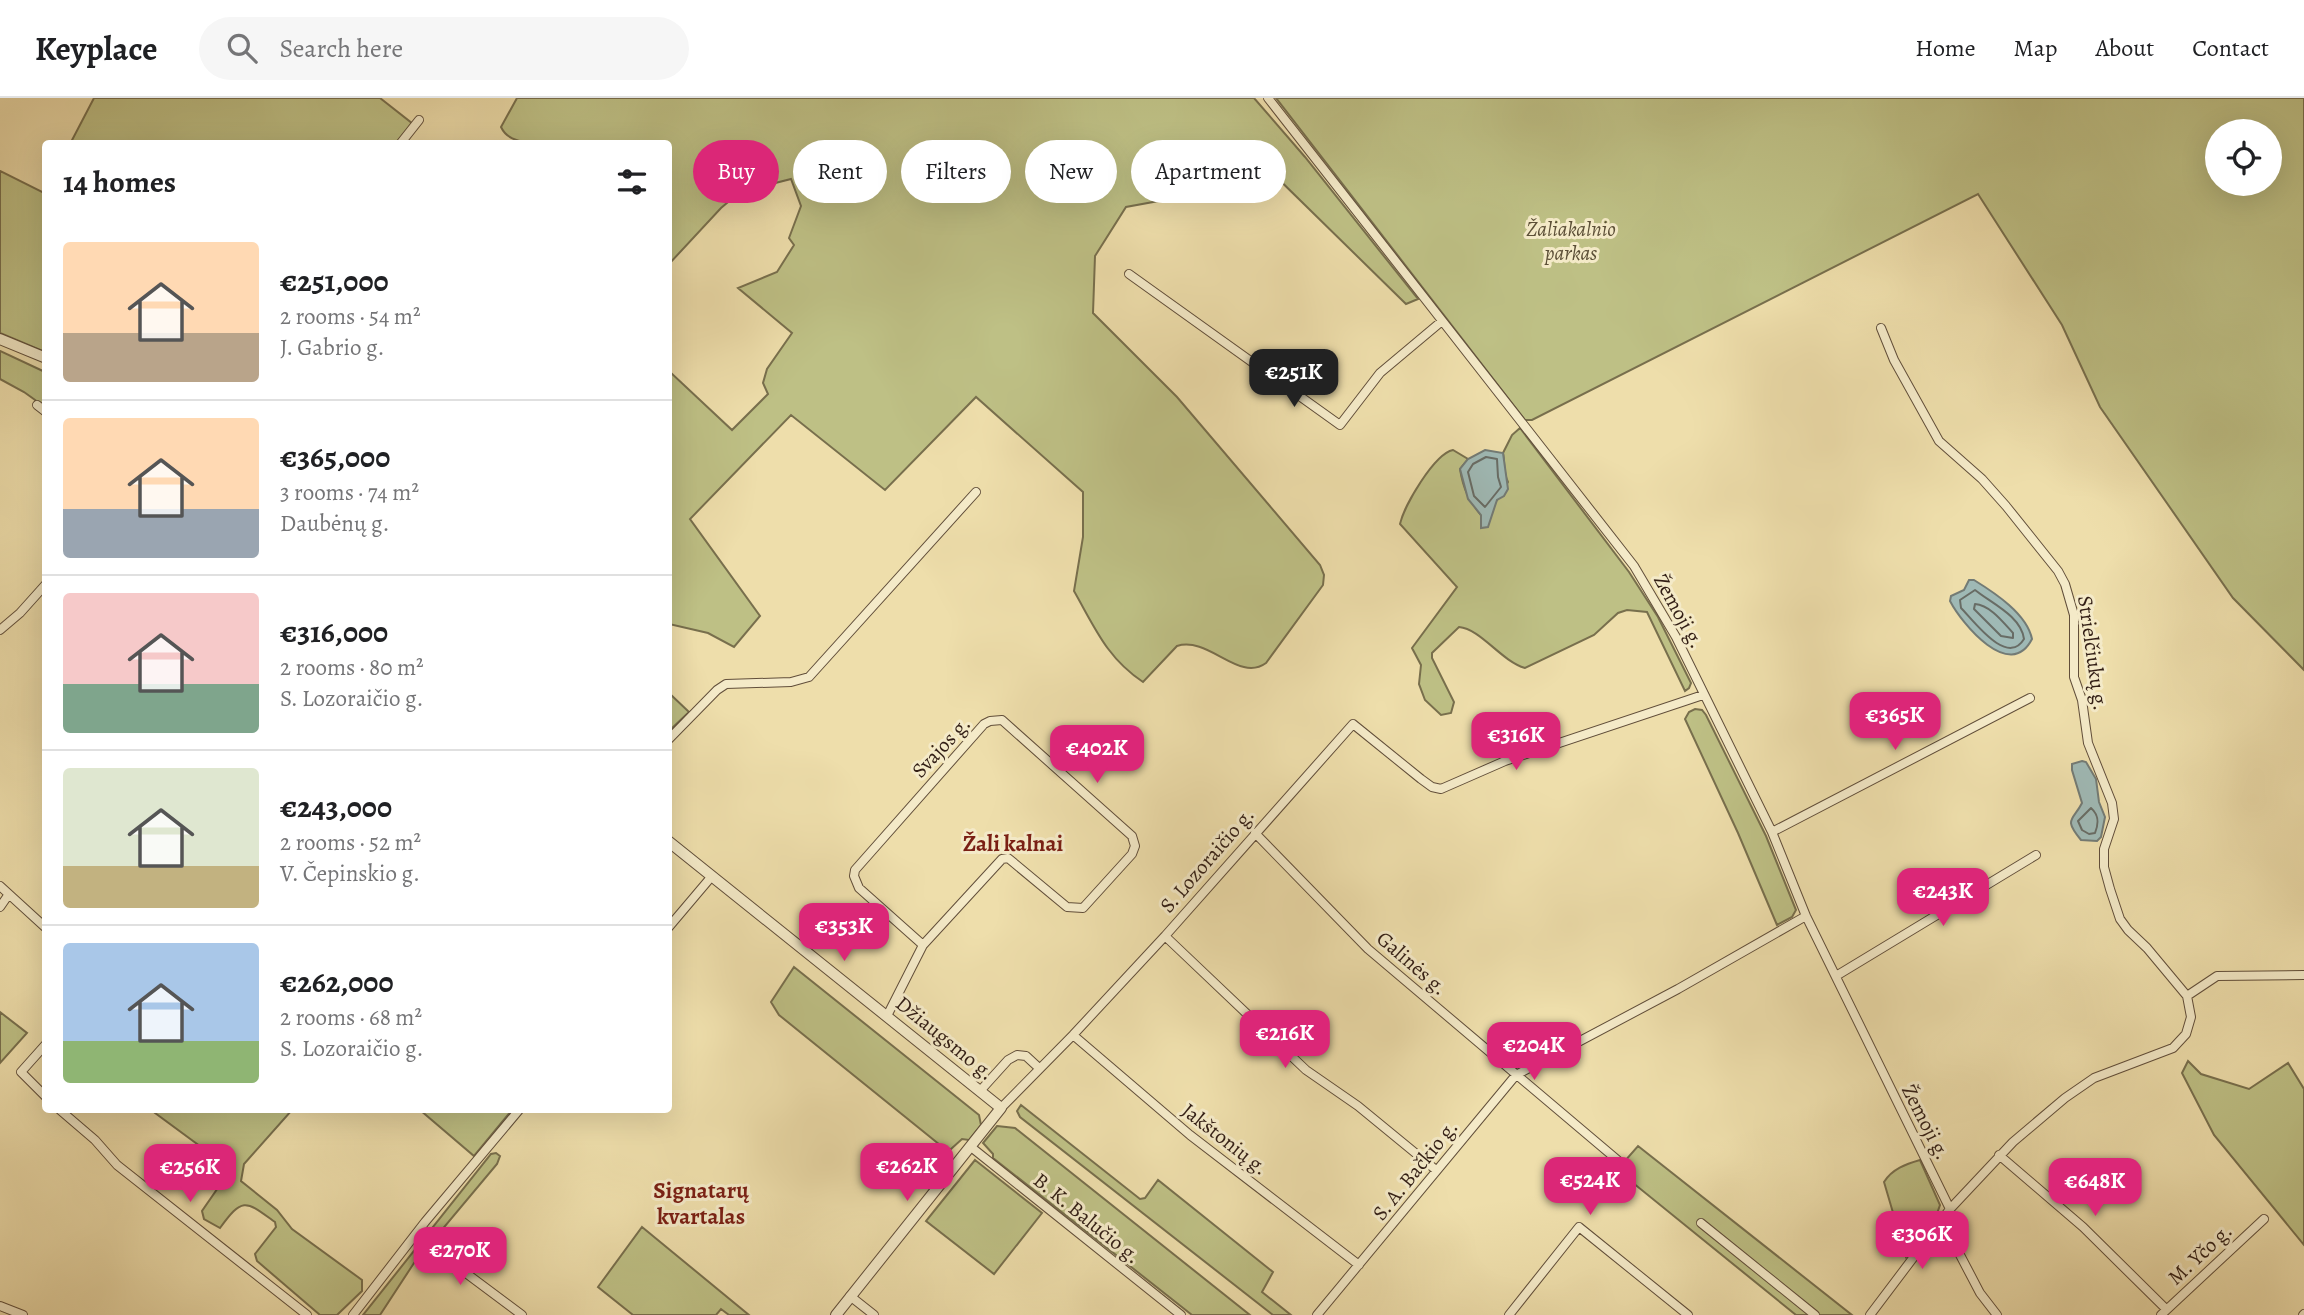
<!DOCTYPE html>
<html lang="en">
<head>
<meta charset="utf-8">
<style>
	body { margin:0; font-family:Alegreya,serif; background:#f6f6f6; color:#202124; height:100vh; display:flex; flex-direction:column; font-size:26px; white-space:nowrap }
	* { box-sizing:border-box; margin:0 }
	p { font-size:23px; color:#757577 }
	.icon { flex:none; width:38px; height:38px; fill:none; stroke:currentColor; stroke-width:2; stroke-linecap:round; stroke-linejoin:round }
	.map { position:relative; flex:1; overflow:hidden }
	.panel { position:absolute; left:42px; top:42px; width:630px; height:973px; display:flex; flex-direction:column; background:#fff; border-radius:7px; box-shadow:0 7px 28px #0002 }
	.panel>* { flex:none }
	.top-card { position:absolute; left:693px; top:42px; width:665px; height:63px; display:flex; gap:14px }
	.fabs { position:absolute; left:2205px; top:21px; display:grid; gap:14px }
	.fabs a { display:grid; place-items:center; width:77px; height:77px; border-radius:50%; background:#fff; box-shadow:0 7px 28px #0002; font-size:35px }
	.price { position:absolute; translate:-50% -60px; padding:0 16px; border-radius:14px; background:#db2777; color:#fff; font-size:23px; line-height:46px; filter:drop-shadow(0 2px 4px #0008) }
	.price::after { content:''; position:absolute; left:50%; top:42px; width:21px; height:16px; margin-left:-10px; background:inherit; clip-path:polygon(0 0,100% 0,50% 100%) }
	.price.on { background:#222; color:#fff }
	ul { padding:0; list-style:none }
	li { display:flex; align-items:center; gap:21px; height:175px; padding:0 21px }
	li+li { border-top:2px solid #e0e0e0 }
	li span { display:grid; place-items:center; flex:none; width:196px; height:140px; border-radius:7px; color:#555 }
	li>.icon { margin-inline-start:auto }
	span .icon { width:84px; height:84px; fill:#fffc; stroke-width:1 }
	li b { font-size:30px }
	h2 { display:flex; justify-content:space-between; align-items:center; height:84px; padding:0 21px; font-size:30px }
	.tag { padding:0 24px; border-radius:32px; background:#fff; box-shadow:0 7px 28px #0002; font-size:24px; line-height:63px }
	.tag.on { background:#db2777; color:#fff }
	header { display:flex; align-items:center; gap:42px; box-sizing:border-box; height:98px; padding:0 35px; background:#fff; border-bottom:2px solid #e0e0e0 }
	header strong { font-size:33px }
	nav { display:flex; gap:38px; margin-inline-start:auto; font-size:24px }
	.search { width:490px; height:63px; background:#f6f6f6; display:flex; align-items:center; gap:18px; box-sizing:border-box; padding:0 24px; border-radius:38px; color:#757577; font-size:26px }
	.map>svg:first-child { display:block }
	.green { fill:#bec085; stroke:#786f4d; stroke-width:2; fill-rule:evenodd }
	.water { fill:#9fb9b5; stroke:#737b75; stroke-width:2 }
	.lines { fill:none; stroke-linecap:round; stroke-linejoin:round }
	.shore { stroke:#686c65; stroke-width:2 }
	.minor-casing { stroke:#614e3a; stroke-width:10 }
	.tertiary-casing { stroke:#614e3a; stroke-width:12 }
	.minor { stroke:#f4eac8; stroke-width:8 }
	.tertiary { stroke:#f4eac8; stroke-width:10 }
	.labels { text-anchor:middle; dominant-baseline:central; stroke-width:6; stroke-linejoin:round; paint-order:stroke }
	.park-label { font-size:21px; font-style:italic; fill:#5c4f37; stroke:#f4eac8 }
	.street-label { font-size:21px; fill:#321e15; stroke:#f4eac8 }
	.neighbourhood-label { font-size:23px; font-weight:bold; fill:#7a1f14; stroke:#f4eac8 }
</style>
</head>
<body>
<header>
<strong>Keyplace</strong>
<div class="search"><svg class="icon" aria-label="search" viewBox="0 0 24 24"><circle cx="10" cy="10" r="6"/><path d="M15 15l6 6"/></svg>Search here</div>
<nav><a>Home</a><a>Map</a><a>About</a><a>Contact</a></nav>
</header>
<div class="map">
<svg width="2304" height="1217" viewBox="0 0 2304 1217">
	<rect width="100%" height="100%" fill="#eedeab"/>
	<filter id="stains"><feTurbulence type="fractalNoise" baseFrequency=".00286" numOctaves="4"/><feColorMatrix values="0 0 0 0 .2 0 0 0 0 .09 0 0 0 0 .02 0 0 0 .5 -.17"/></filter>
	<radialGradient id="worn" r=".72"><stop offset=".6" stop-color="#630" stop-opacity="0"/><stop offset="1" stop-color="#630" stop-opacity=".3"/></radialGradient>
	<path class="green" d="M94 0H380L413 26 397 45 70 46Z
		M517 0H1254L1305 59 1418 201 1406 206 1258 61 1240 62 1186 98 1126 109 1095 158 1093 215 1177 299 1320 467 1324 477 1323 487 1266 565C1239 585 1209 538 1177 548L1143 584C1107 560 1095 530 1074 493L1083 439V394L976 299 885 392 791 317 690 421 760 518 734 549 708 535 669 526V273L732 332 768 296 763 285 767 271 792 235 738 190 777 174 794 147 789 140 801 108 791 81 740 94 721 110 669 166 668 46H533C520 43 507 42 501 29Z
		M1276 0H2304V572L2233 500 2100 309 2062 227 1978 96 1532 322H1525ZM2217 33H2270V86H2217Z
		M0 73 44 95 45 93V254L0 235Z
		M0 253 45 274V309L24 294 0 281Z
		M1520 330 1629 474 1658 519 1691 585 1689 590 1685 593 1647 514 1627 512 1618 515 1594 537 1525 570C1501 563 1481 531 1459 529L1432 555V560L1454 604 1451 615 1441 617 1425 602 1419 586 1421 567 1412 550 1457 489 1400 426C1404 408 1434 356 1453 352L1468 361 1460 371C1463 390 1469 403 1481 417L1497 402 1508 384C1503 375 1505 364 1503 355L1512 337Z
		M669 595 689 614 669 633H668Z
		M1695 611 1702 612 1706 617 1766 738 1796 812 1792 819 1777 827 1738 735 1685 621 1689 614Z
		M794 869 979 1017 981 1027 969 1042 962 1041 951 1051H945L779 917 771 904Z
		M0 914 27 935 0 965Z
		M2188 963 2201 976 2249 991 2288 965 2304 991V1147L2214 1037 2182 975Z
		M1021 1007 1140 1101 1145 1100 1158 1082 1273 1174 1262 1194 1291 1217H1273L1020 1019 1017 1013Z
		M151 1012H292L244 1066 241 1083 277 1112 292 1131 362 1182V1193L337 1217H320L257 1163 255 1156 276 1129 275 1124C246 1103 243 1098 220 1130L204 1121 202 1113 231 1071Z
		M420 1012H512L474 1058Z
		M997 1028 1015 1030 1250 1217H1192L993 1060V1056L983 1045Z
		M1638 1048 1852 1217H1796L1617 1072Z
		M496 1055 500 1058 497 1066 414 1165 380 1217H363L491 1056Z
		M975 1062 1042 1115 994 1176 926 1123Z
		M1920 1062 1940 1107 1934 1124 1906 1159 1884 1084C1892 1071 1906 1066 1920 1062Z
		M642 1129 749 1217H729L721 1211 716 1217H633L598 1189Z"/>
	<path class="water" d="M1485 352 1503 355 1508 391 1504 398 1497 402 1488 429 1481 430V417L1468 401 1460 371 1468 361Z
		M1969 482H1974C1995 495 2027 516 2032 541 2010 584 1962 526 1950 503L1951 498 1964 492Z
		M2082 663 2086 664 2096 681 2099 704 2105 719 2101 739 2097 743 2081 742C2063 720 2073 723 2082 705L2072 672V666Z"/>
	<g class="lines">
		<path class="shore" d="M1486 359 1497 361 1498 379 1501 389 1485 409 1474 398 1468 374 1473 366Z
			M1975 492C1991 505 2021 518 2024 541 2007 569 1974 523 1961 510L1960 502Z
			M1975 506C1990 507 2003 524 2013 535V540L2001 538 1974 511Z
			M2091 710C2099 717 2099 725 2095 735L2089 736 2082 732 2078 723Z"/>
		<defs>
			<path id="minor" d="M1268 0 1634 468 1676 539 1772 734 1806 818 1950 1111
				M400 46 419 22
				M1129 176 1340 327 1380 275 1442 223
				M37 307 46 314
				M0 532 20 515 46 486
				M668 642 717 592 726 586 791 584 809 579 976 394
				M1772 734 2030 600
				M1255 735 1368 851 1621 1065
				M0 788 46 830
				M0 809 9 796
				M668 830 712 778
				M1165 838 1306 972 1358 1008 1436 1072
				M1836 878 2036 757
				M2187 898 2217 878 2304 877
				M887 918 923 847 1002 761 1008 760 1067 809 1083 810 1132 756 1135 748 1132 738 1002 622 990 623 984 626 855 772 854 778 859 790 923 847
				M1073 937 1190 1037 1359 1167
				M46 946 21 974 46 999
				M980 993 1008 962 1017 957 1026 958 1039 970
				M1001 1010 1073 937 1165 838 1353 626 1421 681 1432 689 1441 691 1505 663 1703 597
				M60 1012 95 1042 117 1067 307 1217
				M971 1049 1181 1217
				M1999 1057 2083 1129 2166 1211
				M1701 1125 1815 1217
				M1939 1125 1948 1134 1980 1195 1997 1217
				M415 1137 522 1217
				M850 1198 874 1217
				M0 1208 23 1217
				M353 1217 425 1124 519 1012
				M1317 1217 1516 977 1678 891 1806 818
				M1509 1217 1579 1129 1688 1217
				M1870 1217 1950 1111 2013 1044 2065 1000 2094 980 2173 950 2186 936 2191 919 2187 898 2147 850 2128 832 2120 821 2110 791 2104 769V751L2114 721 2112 705 2088 645 2082 602 2074 579V517L2065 486 2058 473 2006 408 1982 381 1939 343 1894 262 1881 230
				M2161 1217 2264 1121
				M2303 1217 2304 1216"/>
			<path id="tertiary" d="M0 241 46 260
				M668 743 1001 1010 836 1217"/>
		</defs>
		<use href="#minor" class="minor-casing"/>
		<use href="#tertiary" class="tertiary-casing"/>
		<use href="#minor" class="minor"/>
		<use href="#tertiary" class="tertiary"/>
	</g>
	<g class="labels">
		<g class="park-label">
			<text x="1571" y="131">Žaliakalnio<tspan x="1571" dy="24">parkas</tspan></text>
		</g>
		<g class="street-label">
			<text transform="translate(1679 513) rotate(61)">Žemoji g.</text>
			<text transform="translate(2093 555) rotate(82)">Strielčiukų g.</text>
			<text transform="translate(941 649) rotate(-47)">Svajos g.</text>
			<text transform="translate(1207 762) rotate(-49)">S. Lozoraičio g.</text>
			<text transform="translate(1412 865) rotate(41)">Galinės g.</text>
			<text transform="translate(945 940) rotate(39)">Džiaugsmo g.</text>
			<text transform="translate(1926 1024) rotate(63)">Žemoji g.</text>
			<text transform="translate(1225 1041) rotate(38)">Jakštonių g.</text>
			<text transform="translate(1415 1072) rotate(-51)">S. A. Bačkio g.</text>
			<text transform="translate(1087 1120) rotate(39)">B. K. Balučio g.</text>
			<text transform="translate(2200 1156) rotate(-43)">M. Yčo g.</text>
		</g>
		<g class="neighbourhood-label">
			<text x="1013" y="745">Žali kalnai</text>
			<text x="701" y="1092">Signatarų<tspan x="701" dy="26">kvartalas</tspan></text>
		</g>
	</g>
	<rect width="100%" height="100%" filter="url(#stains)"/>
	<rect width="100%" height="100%" fill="url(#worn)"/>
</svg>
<div class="fabs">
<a><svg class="icon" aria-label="locate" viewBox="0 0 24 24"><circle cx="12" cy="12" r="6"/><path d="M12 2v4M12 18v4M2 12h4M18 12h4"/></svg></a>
</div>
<b class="price on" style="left:1294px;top:311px">€251K</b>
<b class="price" style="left:1895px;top:654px">€365K</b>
<b class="price" style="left:1516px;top:674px">€316K</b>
<b class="price" style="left:1097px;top:687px">€402K</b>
<b class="price" style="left:1943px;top:830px">€243K</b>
<b class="price" style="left:844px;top:865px">€353K</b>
<b class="price" style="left:1285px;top:972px">€216K</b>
<b class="price" style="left:1534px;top:984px">€204K</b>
<b class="price" style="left:907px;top:1105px">€262K</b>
<b class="price" style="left:190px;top:1106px">€256K</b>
<b class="price" style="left:1590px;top:1119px">€524K</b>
<b class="price" style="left:2095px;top:1120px">€648K</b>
<b class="price" style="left:1922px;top:1173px">€306K</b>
<b class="price" style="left:460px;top:1189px">€270K</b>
<div class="top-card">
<a class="tag on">Buy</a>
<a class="tag">Rent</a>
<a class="tag">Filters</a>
<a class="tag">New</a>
<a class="tag">Apartment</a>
</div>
<section class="panel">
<h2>14 homes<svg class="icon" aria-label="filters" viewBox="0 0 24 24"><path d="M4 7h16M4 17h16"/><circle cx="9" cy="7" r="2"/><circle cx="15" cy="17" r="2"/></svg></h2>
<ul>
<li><span style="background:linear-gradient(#ffd9b3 65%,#b9a48a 0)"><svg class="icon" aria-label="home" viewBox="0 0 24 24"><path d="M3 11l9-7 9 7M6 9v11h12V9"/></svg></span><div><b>€251,000</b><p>2 rooms · 54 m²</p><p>J. Gabrio g.</p></div></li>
<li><span style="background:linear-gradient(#ffd9b3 65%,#9aa5b1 0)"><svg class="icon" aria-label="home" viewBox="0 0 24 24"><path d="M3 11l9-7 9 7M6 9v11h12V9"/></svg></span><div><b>€365,000</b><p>3 rooms · 74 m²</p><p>Daubėnų g.</p></div></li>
<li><span style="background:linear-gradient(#f6c9c9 65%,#7fa58c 0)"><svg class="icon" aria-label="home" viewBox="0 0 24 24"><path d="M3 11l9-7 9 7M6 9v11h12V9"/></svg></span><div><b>€316,000</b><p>2 rooms · 80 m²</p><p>S. Lozoraičio g.</p></div></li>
<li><span style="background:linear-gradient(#dfe7d0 70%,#c2b280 0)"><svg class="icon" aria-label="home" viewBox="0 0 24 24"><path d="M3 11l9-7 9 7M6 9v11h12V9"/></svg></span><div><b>€243,000</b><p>2 rooms · 52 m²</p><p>V. Čepinskio g.</p></div></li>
<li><span style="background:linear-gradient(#a9c7e8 70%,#8fb573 0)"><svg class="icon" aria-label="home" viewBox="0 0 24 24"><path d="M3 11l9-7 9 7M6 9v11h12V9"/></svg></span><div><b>€262,000</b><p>2 rooms · 68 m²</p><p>S. Lozoraičio g.</p></div></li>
</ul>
</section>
</div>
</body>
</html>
